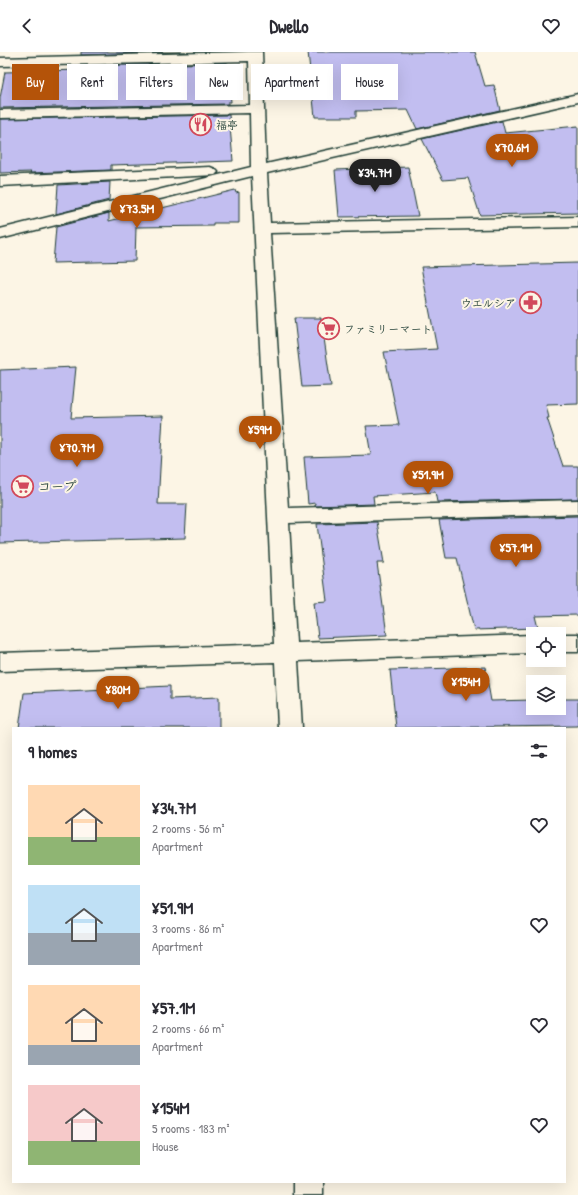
<!DOCTYPE html>
<html lang="en">
<head>
<meta charset="utf-8">
<style>
	body { margin:0; font-family:"Patrick Hand","Klee One",sans-serif; background:#f7f7f7; color:#2b2b33; height:100vh; display:flex; flex-direction:column; font-size:15px; white-space:nowrap }
	* { box-sizing:border-box; margin:0 }
	p { font-size:13px; color:#7c7c81 }
	.icon { flex:none; width:22px; height:22px; fill:none; stroke:currentColor; stroke-width:2; stroke-linecap:round; stroke-linejoin:round }
	.map { position:relative; flex:1; overflow:hidden }
	.details { position:absolute; left:12px; top:675px; width:554px; height:456px; display:flex; flex-direction:column; background:#fff; border-radius:0px; box-shadow:0 4px 16px #0002 }
	.details>* { flex:none }
	.top-card { position:absolute; left:12px; top:12px; width:554px; height:36px; display:flex; gap:8px }
	.fabs { position:absolute; left:526px; top:575px; display:grid; gap:8px }
	.fabs a { display:grid; place-items:center; width:40px; height:40px; border-radius:0px; background:#fff; box-shadow:0 4px 16px #0002; font-size:20px }
	.price { position:absolute; translate:-50% -34px; padding:0 9px; border-radius:14px; background:#b45309; color:#fff; font-size:13px; line-height:26px; filter:drop-shadow(0 1px 2px #0008) }
	.price::after { content:''; position:absolute; left:50%; top:24px; width:12px; height:9px; margin-left:-6px; background:inherit; clip-path:polygon(0 0,100% 0,50% 100%) }
	.price.current { background:#222; color:#fff }
	ul { padding:0; list-style:none }
	li { display:flex; align-items:center; gap:12px; height:100px; padding:0 16px }
	li span { display:grid; place-items:center; flex:none; width:112px; height:80px; border-radius:0px; color:#555 }
	li>.icon { margin-inline-start:auto }
	span .icon { width:48px; height:48px; fill:#fffc; stroke-width:1 }
	li b { font-size:17px }
	h2 { display:flex; justify-content:space-between; align-items:center; height:48px; padding:0 16px; font-size:17px }
	.tag { padding:0 14px; border-radius:0px; background:#fff; box-shadow:0 4px 16px #0002; font-size:14px; line-height:36px }
	.tag.current { background:#b45309; color:#fff }
	header { display:flex; justify-content:space-between; align-items:center; height:52px; padding:0 16px; background:#fff; font-size:18px; font-weight:700 }
	.map>svg:first-child { display:block }
	.building { fill:#c2bef0; stroke:#1f3d34 }
	.lines { fill:none; stroke-linecap:round; stroke-linejoin:round }
	.minor-casing { stroke:#1f3d34; stroke-width:3 }
	.minor { fill:#fcf5e5; fill-rule:evenodd }
	.labels { text-anchor:middle; dominant-baseline:central; stroke-width:4; stroke-linejoin:round; paint-order:stroke }
	.far-poi-label { font-size:11px; font-weight:bold; fill:#1f3d34; stroke:#fcf5e5; text-anchor:start }
	.poi-label { font-size:13px; font-weight:bold; fill:#1f3d34; stroke:#fcf5e5; text-anchor:start }
</style>
</head>
<body>
<header><svg class="icon" aria-label="back" viewBox="0 0 24 24"><path d="M15 5l-7 7 7 7"/></svg>Dwello<svg class="icon" aria-label="heart" viewBox="0 0 24 24"><path d="M12 20l-8-8c-3-5 5-10 8-4 3-6 11-1 8 4z"/></svg></header>
<div class="map">
<svg width="578" height="1143" viewBox="0 0 578 1143">
	<rect width="100%" height="100%" fill="#fcf5e5"/>
	<filter id="ink" filterUnits="userSpaceOnUse"><feTurbulence type="fractalNoise" baseFrequency=".025" numOctaves="2"/><feDisplacementMap in="SourceGraphic" scale="8" xChannelSelector="R" yChannelSelector="G"/><feConvolveMatrix kernelMatrix="1 2 1 2 8 2 1 2 1" color-interpolation-filters="sRGB"/></filter>
	<g filter="url(#ink)">
		<path class="building" d="M81 0H186L81 3Z
			M308 0H475L485 34 494 33 500 58 417 77 408 58 356 59V65H315Z
			M227 11 231 50H228V52L0 56V46L5 20 81 18V14Z
			M229 63 233 109 111 113V118L30 121 31 120 0 121V67Z
			M502 69 505 81 578 74V161L480 163 468 126 443 128 422 87Z
			M408 115 418 164 339 165 335 118Z
			M110 130 109 148 56 162 58 133Z
			M235 138 236 141 239 140V171H213V174L136 175 135 209 53 211 56 175 109 161V169Z
			M578 211V352L546 353 549 366H547L563 414H578V447L437 450 435 440 373 444 374 452 315 454V451L308 452 304 405 371 403 366 374 399 373 384 300 437 297 421 215Z
			M294 266H321L331 334 302 335Z
			M76 315 71 366 163 364 158 452H187L185 486 0 491V318Z
			M578 464V563L535 564 538 576 474 578 457 506H446L439 468Z
			M377 470 384 511H377L387 583 318 586 314 550 327 549 317 472Z
			M485 615 491 649 533 648V656H559V647H578V674L396 676 390 618Z
			M170 634V647L219 645V676H19L24 641Z"/>
		<g class="lines">
			<defs>
				<path id="minor" d="M248 0H262L266 112 578 42V50L267 121 270 171 578 165V175L270 181 288 456 578 448V462L289 471 296 591 533 583V601L298 609 302 676H278L275 610 0 619V601L274 592 252 124 0 187V177L251 115 250 61 0 66V58L250 53 249 9 0 14V6Z
					M210 115 215 117 218 120 215 123 0 134V124Z
					M559 582H578V600H559Z
					M293 1130H323V1143H293Z"/>
			</defs>
			<use href="#minor" class="minor-casing"/>
			<use href="#minor" class="minor"/>
		</g>
	</g>
	<defs>
		<symbol id="restaurant-ring" viewBox="-11 -11 22 22"><circle r="9.5" fill="#fcf5e5" stroke="#d1495b" stroke-width="1.5"/><path d="M-5-6h1v4h1v-4h1v4h1v-4h1v5L-1.5 .5V6h-2V.5L-5-1ZM5-6V6H3V1.5H1.5Q1.5-4 5-6Z" fill="#d1495b"/></symbol>
		<symbol id="pharmacy-ring" viewBox="-11 -11 22 22"><circle r="9.5" fill="#fcf5e5" stroke="#d1495b" stroke-width="1.5"/><path d="M-2-6h4v4h4v4h-4v4h-4v-4h-4v-4h4Z" fill="#d1495b"/></symbol>
		<symbol id="supermarket-ring" viewBox="-11 -11 22 22"><circle r="9.5" fill="#fcf5e5" stroke="#d1495b" stroke-width="1.5"/><path d="M-6-5.5h2.5l.6 2H6L4.5 2H-2.5L-4.4-4H-6ZM-1.5 3.2a1.3 1.3 0 1 0 .1 0ZM3 3.2a1.3 1.3 0 1 0 .1 0Z" fill="#d1495b"/></symbol>
	</defs>
	<g fill-rule="evenodd">
		<use href="#restaurant-ring" x="188" y="60" width="25" height="25"/>
		<use href="#pharmacy-ring" x="518" y="238" width="25" height="25"/>
		<use href="#supermarket-ring" x="316" y="264" width="25" height="25"/>
		<use href="#supermarket-ring" x="10" y="422" width="25" height="25"/>
	</g>
	<g class="labels">
		<g class="far-poi-label">
			<text x="216" y="73">福亭</text>
			<text x="516" y="251" text-anchor="end">ウエルシア</text>
			<text x="344" y="277">ファミリーマート</text>
		</g>
		<g class="poi-label">
			<text x="38" y="434">コープ</text>
		</g>
	</g>
</svg>
<div class="fabs">
<a><svg class="icon" aria-label="locate" viewBox="0 0 24 24"><circle cx="12" cy="12" r="6"/><path d="M12 2v4M12 18v4M2 12h4M18 12h4"/></svg></a>
<a><svg class="icon" aria-label="layers" viewBox="0 0 24 24"><path d="M12 4l9 5-9 5-9-5zM3 14l9 5 9-5"/></svg></a>
</div>
<b class="price" style="left:512px;top:116px">¥70.6M</b>
<b class="price current" style="left:375px;top:141px">¥34.7M</b>
<b class="price" style="left:137px;top:177px">¥73.5M</b>
<b class="price" style="left:260px;top:398px">¥59M</b>
<b class="price" style="left:77px;top:416px">¥70.7M</b>
<b class="price" style="left:428px;top:443px">¥51.9M</b>
<b class="price" style="left:516px;top:516px">¥57.1M</b>
<b class="price" style="left:466px;top:650px">¥154M</b>
<b class="price" style="left:118px;top:658px">¥80M</b>
<div class="top-card">
<a class="tag current">Buy</a>
<a class="tag">Rent</a>
<a class="tag">Filters</a>
<a class="tag">New</a>
<a class="tag">Apartment</a>
<a class="tag">House</a>
</div>
<section class="details">
<h2>9 homes<svg class="icon" aria-label="filters" viewBox="0 0 24 24"><path d="M4 7h16M4 17h16"/><circle cx="9" cy="7" r="2"/><circle cx="15" cy="17" r="2"/></svg></h2>
<ul>
<li><span style="background:linear-gradient(#ffd9b3 65%,#8fb573 0)"><svg class="icon" aria-label="home" viewBox="0 0 24 24"><path d="M3 11l9-7 9 7M6 9v11h12V9"/></svg></span><div><b>¥34.7M</b><p>2 rooms · 56 m²</p><p>Apartment</p></div><svg class="icon" aria-label="heart" viewBox="0 0 24 24"><path d="M12 20l-8-8c-3-5 5-10 8-4 3-6 11-1 8 4z"/></svg></li>
<li><span style="background:linear-gradient(#bfe0f5 60%,#9aa5b1 0)"><svg class="icon" aria-label="home" viewBox="0 0 24 24"><path d="M3 11l9-7 9 7M6 9v11h12V9"/></svg></span><div><b>¥51.9M</b><p>3 rooms · 86 m²</p><p>Apartment</p></div><svg class="icon" aria-label="heart" viewBox="0 0 24 24"><path d="M12 20l-8-8c-3-5 5-10 8-4 3-6 11-1 8 4z"/></svg></li>
<li><span style="background:linear-gradient(#ffd9b3 75%,#9aa5b1 0)"><svg class="icon" aria-label="home" viewBox="0 0 24 24"><path d="M3 11l9-7 9 7M6 9v11h12V9"/></svg></span><div><b>¥57.1M</b><p>2 rooms · 66 m²</p><p>Apartment</p></div><svg class="icon" aria-label="heart" viewBox="0 0 24 24"><path d="M12 20l-8-8c-3-5 5-10 8-4 3-6 11-1 8 4z"/></svg></li>
<li><span style="background:linear-gradient(#f6c9c9 70%,#8fb573 0)"><svg class="icon" aria-label="home" viewBox="0 0 24 24"><path d="M3 11l9-7 9 7M6 9v11h12V9"/></svg></span><div><b>¥154M</b><p>5 rooms · 183 m²</p><p>House</p></div><svg class="icon" aria-label="heart" viewBox="0 0 24 24"><path d="M12 20l-8-8c-3-5 5-10 8-4 3-6 11-1 8 4z"/></svg></li>
</ul>
</section>
</div>
</body>
</html>
